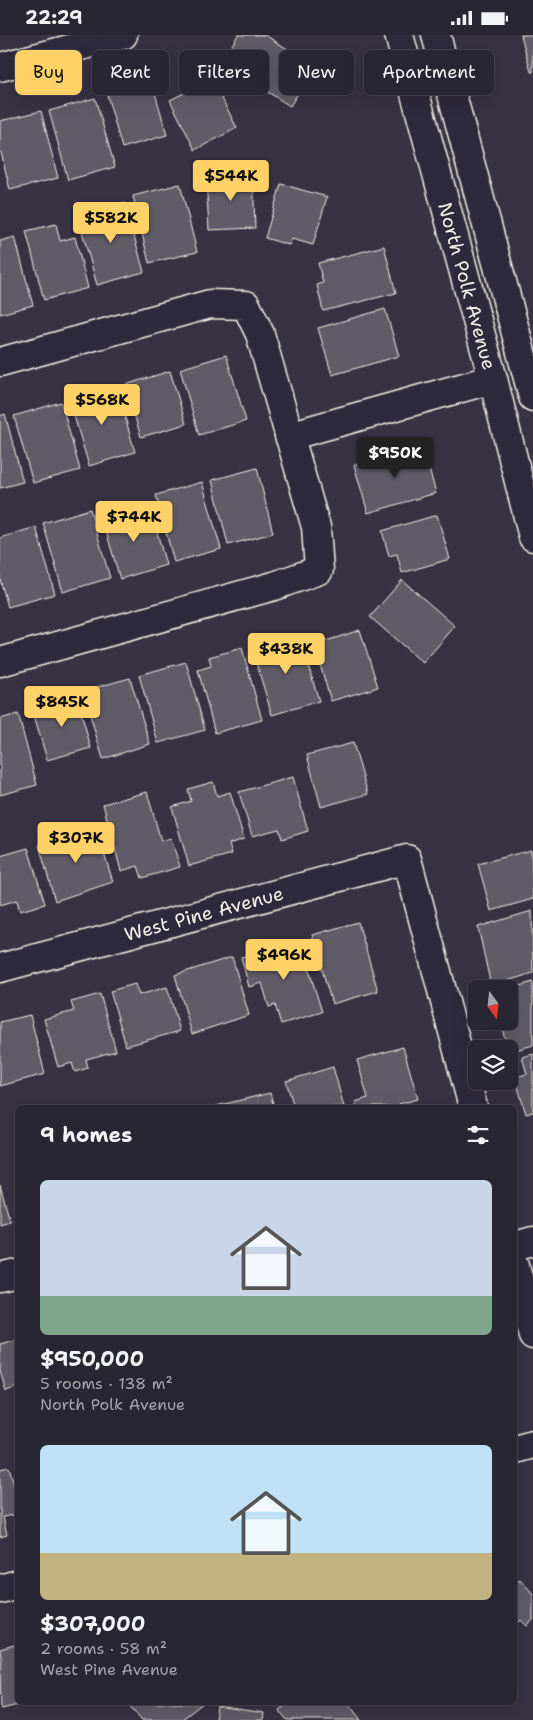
<!DOCTYPE html>
<html lang="en">
<head>
<meta charset="utf-8">
<style>
	body { margin:0; font-family:"Shantell Sans",sans-serif; background:#312e3b; color:#f1f3f6; height:100vh; display:flex; flex-direction:column; font-size:19px; white-space:nowrap }
	* { box-sizing:border-box; margin:0 }
	p { font-size:16px; color:#a5a5ac }
	.icon { flex:none; width:28px; height:28px; fill:none; stroke:currentColor; stroke-width:2; stroke-linecap:round; stroke-linejoin:round }
	.map { position:relative; flex:1; overflow:hidden }
	.side { position:absolute; left:15px; top:1070px; width:502px; height:600px; display:flex; flex-direction:column; background:#292633; border-radius:8px; box-shadow:0 5px 20px #0002,0 0 0 1px #45434e }
	.side>* { flex:none }
	.guide { position:absolute; left:15px; top:15px; width:504px; height:45px; display:flex; gap:10px }
	.needle { width:32px; rotate:165deg }
	.fabs { position:absolute; left:468px; top:945px; display:grid; gap:10px }
	.fabs a { display:grid; place-items:center; width:50px; height:50px; border-radius:8px; background:#292633; box-shadow:0 5px 20px #0002,0 0 0 1px #45434e; font-size:25px }
	.price { position:absolute; translate:-50% -42px; padding:0 11px; border-radius:5px; background:#ffd166; color:#111; font-size:16px; line-height:32px; filter:drop-shadow(0 1px 2px #0008) }
	.price::after { content:''; position:absolute; left:50%; top:30px; width:15px; height:11px; margin-left:-8px; background:inherit; clip-path:polygon(0 0,100% 0,50% 100%) }
	.price.current { background:#222; color:#fff }
	ul { padding:0; list-style:none }
	li { display:grid; align-content:center; gap:10px; height:265px; padding:0 25px }
	li span { display:grid; place-items:center; height:155px; border-radius:8px; color:#555 }
	li>.icon { margin-inline-start:auto }
	span .icon { width:90px; height:90px; fill:#fffc; stroke-width:1 }
	li b { font-size:21px }
	h2 { display:flex; justify-content:space-between; align-items:center; height:60px; padding:0 25px; font-size:21px }
	.tag { padding:0 18px; border-radius:8px; background:#292633; box-shadow:0 5px 20px #0002,0 0 0 1px #45434e; font-size:18px; line-height:45px }
	.tag.current { background:#ffd166; color:#111 }
	.status { display:flex; justify-content:space-between; align-items:center; height:35px; padding:0 25px; background:#292633; direction:ltr }
	.status svg { height:14px; fill:currentColor }
	.map>svg:first-child { display:block }
	.building { fill:#5f5c67; stroke:#f4f1e8 }
	.lines { fill:none; stroke-linecap:round; stroke-linejoin:round }
	.minor-casing { stroke:#f4f1e8; stroke-width:31 }
	.major-casing { stroke:#f4f1e8; stroke-width:31 }
	.minor { stroke:#2f2a3d; stroke-width:28 }
	.major { stroke:#2f2a3d; stroke-width:28 }
	.labels { text-anchor:middle; dominant-baseline:central; stroke-width:5; stroke-linejoin:round; paint-order:stroke }
	.street-label { font-size:19px; fill:#f4f1e8; stroke:#2f2a3d }
</style>
</head>
<body>
<div class="status"><b>22:29</b><svg viewBox="0 0 49 12"><path d="M0 12V9h3v3zM5 12V6h3v6zM10 12V3h3v9zM15 12V0h3v12zM26 1h20v11H26zM47 4h2v5h-2z"/></svg></div>
<div class="map">
<svg width="533" height="1685" viewBox="0 0 533 1685">
	<rect width="100%" height="100%" fill="#373244"/>
	<filter id="ink" filterUnits="userSpaceOnUse"><feTurbulence type="fractalNoise" baseFrequency=".02" numOctaves="2"/><feDisplacementMap in="SourceGraphic" scale="10" xChannelSelector="R" yChannelSelector="G"/><feConvolveMatrix kernelMatrix="1 2 1 2 8 2 1 2 1" color-interpolation-filters="sRGB"/></filter>
	<g filter="url(#ink)">
		<path class="building" d="M238 0H265L315 31 290 71 221 28Z
			M521 0H533V37H531Z
			M212 44 237 93 195 115 170 65Z
			M152 47 167 100 122 113 107 60Z
			M95 63 115 132 68 145 49 76Z
			M41 76 58 143 10 155 0 113V86Z
			M253 138 255 193 209 195 206 141Z
			M180 149 197 217 149 228 133 161Z
			M281 149 327 162 313 210 292 204 289 210 265 203Z
			M125 168 144 237 97 250 78 182Z
			M56 189 60 206 75 202 88 253 44 265 26 196Z
			M15 202 33 270 0 279V206Z
			M384 211 396 258 323 276 317 250 323 248 318 228Z
			M385 274 399 321 332 340 318 293Z
			M226 320 246 386 199 400 180 334Z
			M170 336 186 389 141 402 125 350Z
			M116 351 135 417 89 431 69 364Z
			M61 367 80 435 33 448 14 381Z
			M5 379 23 447 0 453V381Z
			M422 410 436 458 368 478 354 430Z
			M257 433 273 498 228 510 212 445Z
			M202 447 221 514 174 527 156 460Z
			M90 474 110 543 63 557 43 488Z
			M129 475 131 480 151 475 166 530 120 544 102 482Z
			M437 480 450 524 402 538 397 519 389 521 382 496Z
			M36 492 55 559 8 572 0 544V503Z
			M402 545 455 591 423 628 370 582Z
			M360 595 378 652 331 666 314 610Z
			M299 600 319 666 272 680 252 614Z
			M242 613 262 685 215 698 198 635 211 631 209 622Z
			M186 627 205 695 158 708 139 640Z
			M130 643 150 709 103 724 83 656Z
			M76 660 91 713 47 725 32 673Z
			M18 679 37 750 0 760V684Z
			M353 708 368 759 321 772 307 720Z
			M293 742 308 796 282 804 279 794 252 801 239 757Z
			M213 747 217 761 230 757 244 804 229 809 232 819 189 831 172 772 191 766 188 754Z
			M147 757 161 806 171 803 180 832 142 843 138 831 121 836 103 769Z
			M96 792 113 847 55 866 39 810Z
			M28 813 45 869 20 876 17 865 0 870V821Z
			M531 815 533 864 491 876 478 829Z
			M532 876 533 938 491 951 478 892Z
			M358 887 378 956 332 969 312 900Z
			M300 906 322 977 281 989 275 970 269 972 262 948 249 952 241 922Z
			M232 922 249 980 192 999 175 940Z
			M533 947V1010L509 1017 500 987 509 986V954Z
			M135 949 139 960 167 952 180 996 126 1011 110 956Z
			M100 959 116 1016 86 1024 88 1033 75 1037 72 1028 58 1032 44 984 74 976 71 967Z
			M30 980 45 1039 0 1051V987Z
			M403 1012 418 1064 399 1069 400 1072H357L355 1067 368 1063 357 1025Z
			M533 1019V1077L526 1079 515 1042 527 1039 522 1022Z
			M333 1032 344 1072H294L286 1046Z
			M270 1058 274 1072H212Z
			M0 1150 10 1186 0 1189Z
			M18 1304V1352L6 1356 0 1336V1309Z
			M9 1432 18 1464V1479L3 1482 7 1500 0 1502V1434Z
			M520 1544 533 1559V1585L527 1591 521 1585 515 1591V1548Z
			M18 1609V1668H27L1 1674 0 1634 2 1633 0 1614Z
			M127 1668H203L181 1685H142Z
			M289 1668H348L361 1685H287L279 1675Z
			M217 1671 264 1678 263 1685H215Z"/>
		<g class="lines">
			<defs>
				<g id="minor">
					<path d="M0 32 123 0"/>
					<path d="M0 327 210 269 246 270 260 299 316 492 319 535 274 551 0 627"/>
					<path d="M289 401 493 344"/>
					<path id="s1" d="M0 933 407 824 473 1072"/>
					<path d="M515 1211 533 1206"/>
					<path d="M515 1230 533 1300"/>
					<path d="M0 1243 18 1239"/>
					<path d="M515 1414 533 1409"/>
					<path d="M0 1554 18 1549"/>
				</g>
				<g id="major">
					<path id="s2" d="M399 0 493 344 533 502"/>
					<path d="M436 0 533 362"/>
				</g>
			</defs>
			<use href="#minor" class="minor-casing"/>
			<use href="#major" class="major-casing"/>
			<use href="#minor" class="minor"/>
			<use href="#major" class="major"/>
		</g>
	</g>
	<g class="labels">
		<g class="street-label">
			<text stroke="none"><textPath href="#s2" startOffset="260">North Polk Avenue</textPath></text>
			<text stroke="none"><textPath href="#s1" startOffset="211">West Pine Avenue</textPath></text>
		</g>
	</g>
</svg>
<div class="fabs">
<a><svg class="needle" viewBox="-14 -14 28 28"><path d="M0-13l5 13h-10z" fill="#e53935"/><path d="M0 13l5-13h-10z" fill="#a5a5ac"/></svg></a>
<a><svg class="icon" aria-label="layers" viewBox="0 0 24 24"><path d="M12 4l9 5-9 5-9-5zM3 14l9 5 9-5"/></svg></a>
</div>
<b class="price" style="left:231px;top:167px">$544K</b>
<b class="price" style="left:111px;top:209px">$582K</b>
<b class="price" style="left:102px;top:391px">$568K</b>
<b class="price current" style="left:395px;top:444px">$950K</b>
<b class="price" style="left:134px;top:508px">$744K</b>
<b class="price" style="left:286px;top:640px">$438K</b>
<b class="price" style="left:62px;top:693px">$845K</b>
<b class="price" style="left:76px;top:829px">$307K</b>
<b class="price" style="left:284px;top:946px">$496K</b>
<div class="guide">
<a class="tag current">Buy</a>
<a class="tag">Rent</a>
<a class="tag">Filters</a>
<a class="tag">New</a>
<a class="tag">Apartment</a>
</div>
<section class="side">
<h2>9 homes<svg class="icon" aria-label="filters" viewBox="0 0 24 24"><path d="M4 7h16M4 17h16"/><circle cx="9" cy="7" r="2"/><circle cx="15" cy="17" r="2"/></svg></h2>
<ul>
<li><span style="background:linear-gradient(#c9d6e8 75%,#7fa58c 0)"><svg class="icon" aria-label="home" viewBox="0 0 24 24"><path d="M3 11l9-7 9 7M6 9v11h12V9"/></svg></span><div><b>$950,000</b><p>5 rooms · 138 m²</p><p>North Polk Avenue</p></div></li>
<li><span style="background:linear-gradient(#bfe0f5 70%,#c2b280 0)"><svg class="icon" aria-label="home" viewBox="0 0 24 24"><path d="M3 11l9-7 9 7M6 9v11h12V9"/></svg></span><div><b>$307,000</b><p>2 rooms · 58 m²</p><p>West Pine Avenue</p></div></li>
</ul>
</section>
</div>
</body>
</html>
